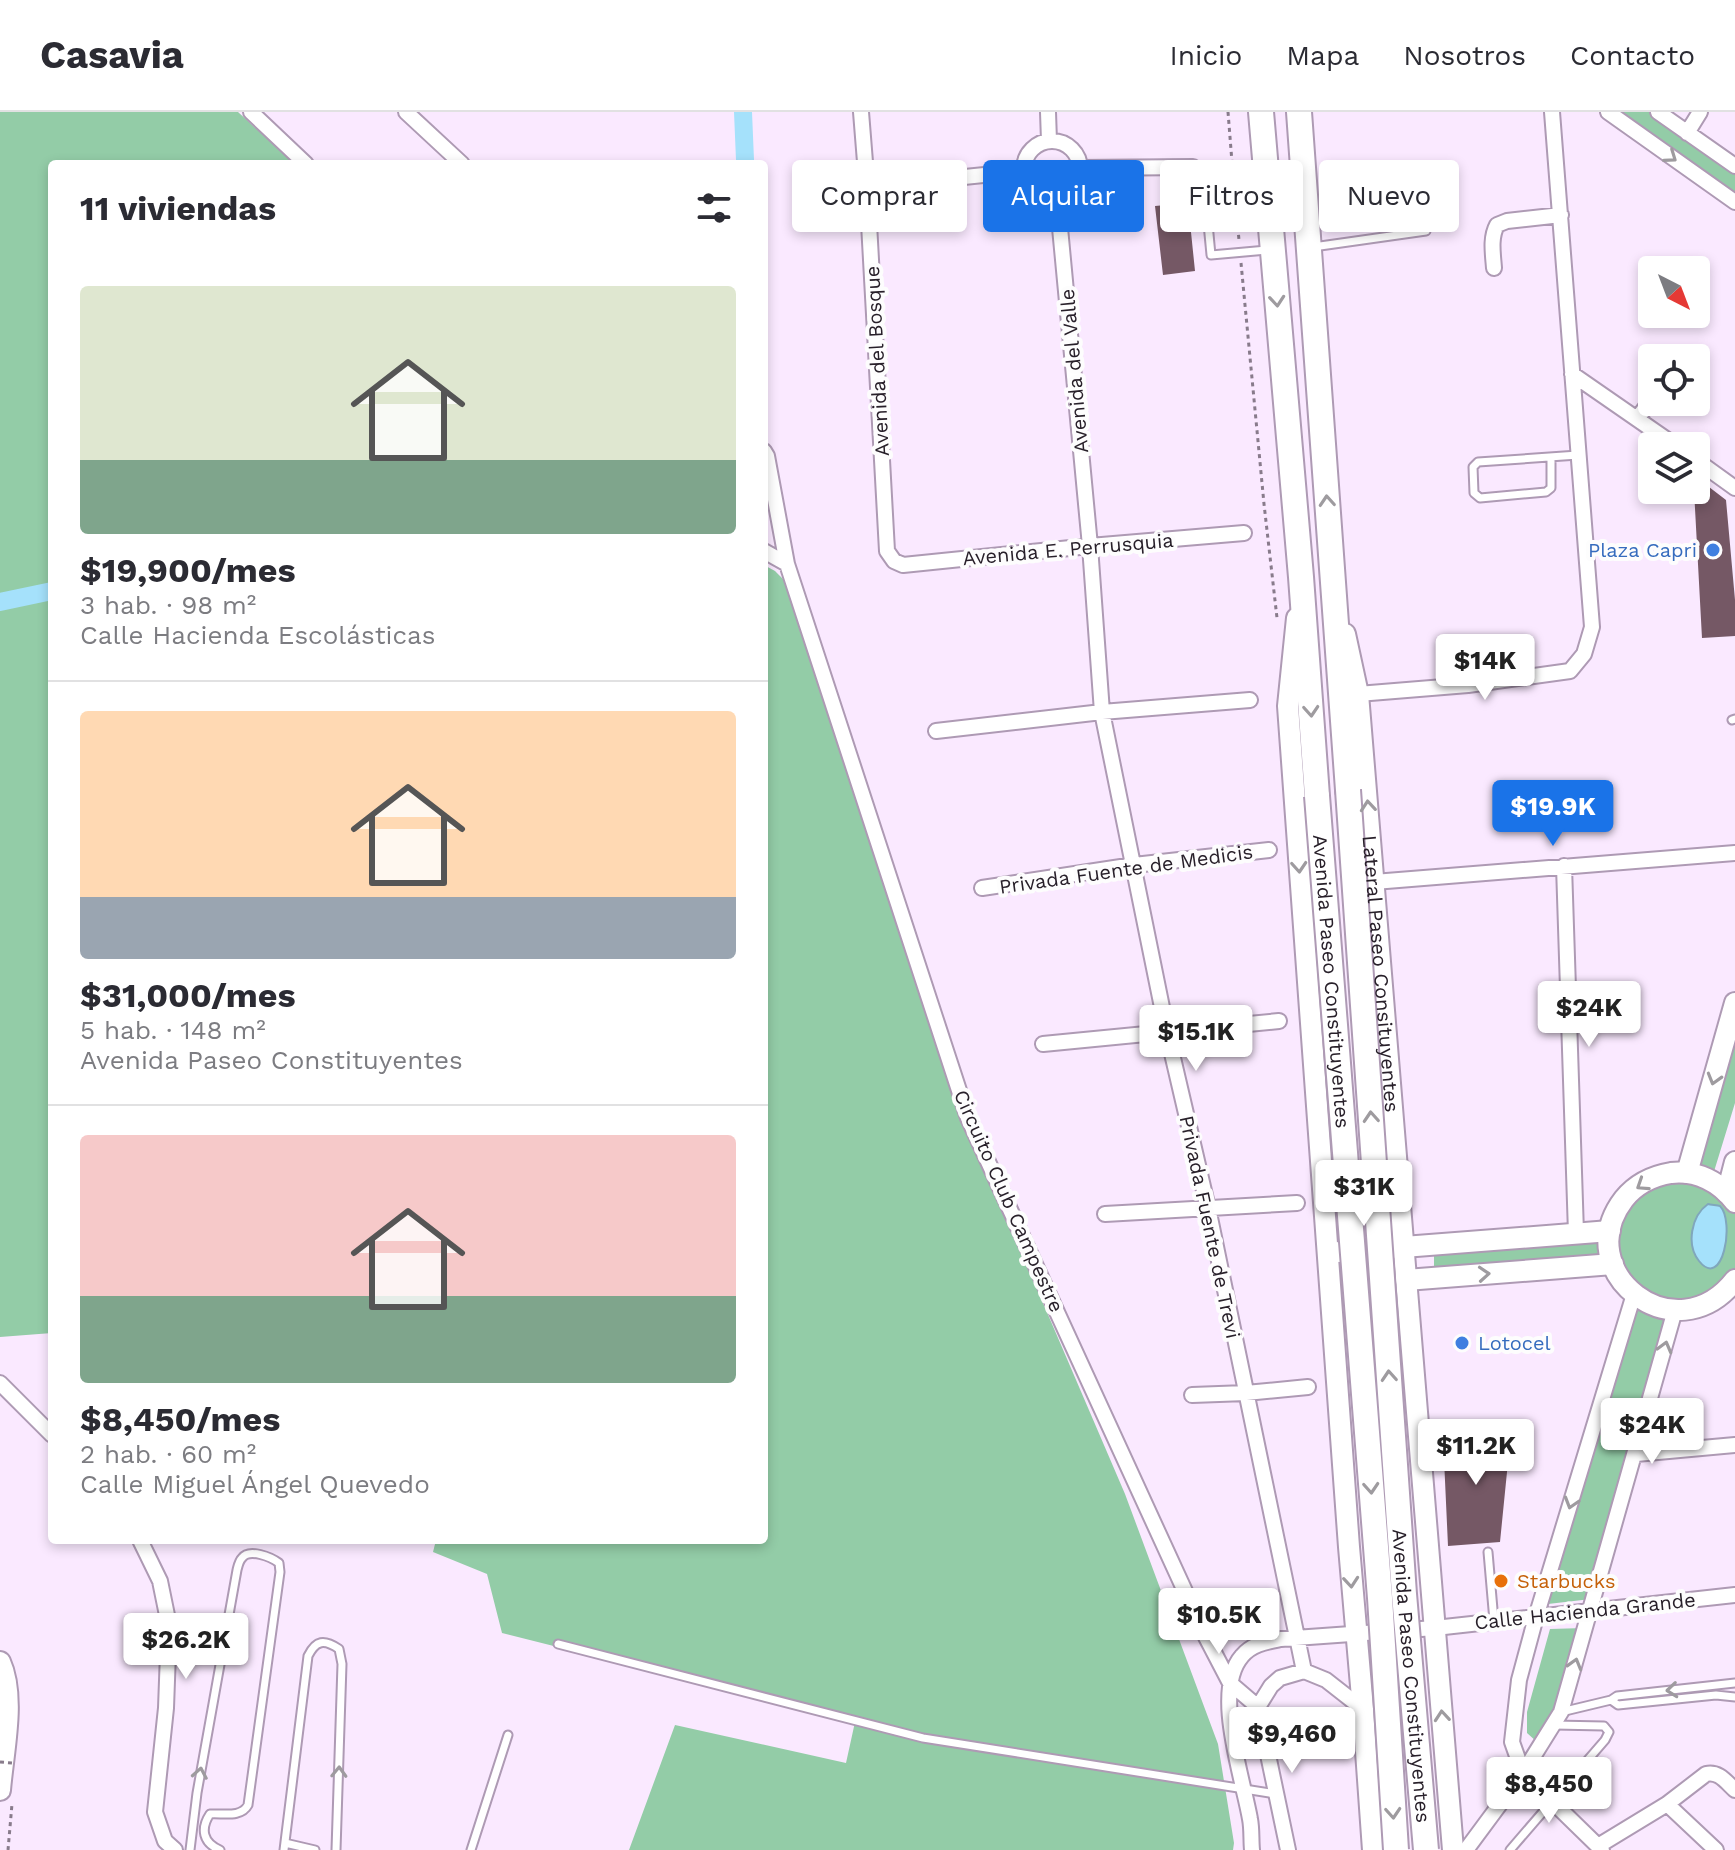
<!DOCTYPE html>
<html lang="es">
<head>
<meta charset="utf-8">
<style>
	body { margin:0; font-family:"Work Sans",sans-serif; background:#f7f7f7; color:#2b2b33; height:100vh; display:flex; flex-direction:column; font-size:30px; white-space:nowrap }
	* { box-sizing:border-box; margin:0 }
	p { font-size:26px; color:#7c7c81 }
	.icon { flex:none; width:44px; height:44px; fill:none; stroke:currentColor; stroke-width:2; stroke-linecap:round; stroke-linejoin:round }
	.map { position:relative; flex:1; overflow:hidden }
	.side { position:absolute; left:48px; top:48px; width:720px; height:1384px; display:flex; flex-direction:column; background:#fff; border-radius:8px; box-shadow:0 4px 12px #0003 }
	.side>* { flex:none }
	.hud { position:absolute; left:792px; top:48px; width:760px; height:72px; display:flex; gap:16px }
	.needle { width:52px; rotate:138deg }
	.controls { position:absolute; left:1638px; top:144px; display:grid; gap:16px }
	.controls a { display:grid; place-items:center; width:72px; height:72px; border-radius:8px; background:#fff; box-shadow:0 4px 12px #0003; font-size:40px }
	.price { position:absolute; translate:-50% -68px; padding:0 18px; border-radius:8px; background:#fff; color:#222; font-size:26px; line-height:52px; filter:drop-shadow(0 2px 4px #0008) }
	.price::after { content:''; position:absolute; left:50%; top:48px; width:24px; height:18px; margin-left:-12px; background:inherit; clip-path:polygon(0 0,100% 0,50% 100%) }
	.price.selected { background:#1a73e8; color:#fff }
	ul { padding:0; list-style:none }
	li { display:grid; align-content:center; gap:16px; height:424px; padding:0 32px }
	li+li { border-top:2px solid #e1e1e2 }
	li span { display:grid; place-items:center; height:248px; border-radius:8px; color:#555 }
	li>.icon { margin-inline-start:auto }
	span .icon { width:144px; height:144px; fill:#fffc; stroke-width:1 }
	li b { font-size:34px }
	h2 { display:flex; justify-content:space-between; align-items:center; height:96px; padding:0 32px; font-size:34px }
	.tag { padding:0 28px; border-radius:8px; background:#fff; box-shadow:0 4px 12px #0003; font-size:28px; line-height:72px }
	.tag.selected { background:#1a73e8; color:#fff }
	header { display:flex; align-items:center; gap:48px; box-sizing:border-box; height:112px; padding:0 40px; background:#fff; border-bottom:2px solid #e1e1e2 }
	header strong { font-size:38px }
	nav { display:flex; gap:44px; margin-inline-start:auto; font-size:28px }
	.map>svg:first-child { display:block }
	.green { fill:#93cca7 }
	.water { fill:#a5e1fb; stroke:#80a7bc; stroke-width:2 }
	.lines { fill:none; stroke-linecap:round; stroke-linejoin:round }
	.canal { stroke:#a5e1fb; stroke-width:18 }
	.building { fill:#755865 }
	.service-casing { stroke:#ae9ab4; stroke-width:11 }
	.minor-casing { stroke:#ae9ab4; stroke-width:18 }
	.secondary-casing { stroke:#ae9ab4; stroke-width:24 }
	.trunk-casing { stroke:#ae9ab4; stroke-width:28 }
	.path { stroke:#887b8b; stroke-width:3; stroke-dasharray:4 4; stroke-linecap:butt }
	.service { stroke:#fff; stroke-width:7 }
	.minor { stroke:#fff; stroke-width:14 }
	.secondary { stroke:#fff; stroke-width:20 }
	.trunk { stroke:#fff; stroke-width:24 }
	.trunk-bridge-casing { stroke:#ae9ab4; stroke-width:28; stroke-linecap:butt }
	.path-bridge { stroke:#887b8b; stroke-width:3; stroke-dasharray:4 4; stroke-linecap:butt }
	.trunk-bridge { stroke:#fff; stroke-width:24 }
	.oneway { stroke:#9e9b9f }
	.shop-dot { fill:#3f7fe0; stroke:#fdfdfd; stroke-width:3 }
	.food-dot { fill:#e8710a; stroke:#fdfdfd; stroke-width:3 }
	.labels { text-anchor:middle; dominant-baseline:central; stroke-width:8; stroke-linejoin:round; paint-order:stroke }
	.street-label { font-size:20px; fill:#28202a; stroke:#fdfdfd }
	.shop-label { font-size:20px; fill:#366cbe; stroke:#fdfdfd; text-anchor:end }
	.food-label { font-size:20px; fill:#c56008; stroke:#fdfdfd; text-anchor:start }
</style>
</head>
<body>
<header>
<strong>Casavia</strong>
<nav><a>Inicio</a><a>Mapa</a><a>Nosotros</a><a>Contacto</a></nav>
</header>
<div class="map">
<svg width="1735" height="1738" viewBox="0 0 1735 1738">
	<rect width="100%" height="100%" fill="#fae9ff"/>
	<path class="green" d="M0 0H238L295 52H52V1221L0 1225Z
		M1617 0H1652L1735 59V83Z
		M764 453 775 459 788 472 964 1007 1125 1382 1218 1632 1234 1731 1233 1738H629L675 1613 846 1651 855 1610 502 1521 487 1462 433 1440 436 1428H764Z
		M1735 914V991L1712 1066 1694 1058Z
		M1698 1064 1735 1092V1167L1680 1198 1619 1165 1613 1107 1653 1066Z
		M1597 1126 1598 1142 1434 1161V1143Z
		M1636 1190 1669 1205 1591 1487 1548 1492Z
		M1584 1516 1557 1599 1537 1630 1527 1621V1600L1550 1517Z"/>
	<path class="water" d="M1708 1092C1711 1093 1717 1093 1720 1094 1735 1109 1723 1179 1699 1149 1686 1133 1691 1104 1708 1092Z"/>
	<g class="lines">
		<path class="canal" d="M743 0 745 48
			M0 490 52 479"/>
	</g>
	<path class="building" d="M1188 91 1195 159 1163 163 1155 94Z
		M1696 365 1726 388 1735 488V524L1702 526 1694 378H1696Z
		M1511 1320 1500 1430 1448 1434 1443 1325Z"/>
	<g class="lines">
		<defs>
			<path id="service" d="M1263 94 1207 101 1211 143 1267 138
				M1313 135 1426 119
				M1551 345V376L1546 380 1480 386 1474 381 1473 355 1478 350 1578 343
				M1732 608 1735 607
				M1488 1440 1494 1509
				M558 1532 923 1626 1276 1682
				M1611 1588 1618 1593 1716 1583 1735 1585
				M1561 1600 1611 1588 1617 1584 1735 1571
				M285 1731 315 1738
				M190 1738 197 1681 237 1458C238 1454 239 1449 242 1446 249 1436 271 1445 279 1451L280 1460 248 1693C241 1706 223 1701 210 1702 200 1717 203 1731 220 1738
				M284 1738 308 1544C316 1528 324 1527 339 1537L342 1552 336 1738
				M471 1738 508 1623
				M1510 1738 1605 1628 1609 1620 1604 1614 1554 1613"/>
			<path id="minor" d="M251 0 306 52
				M406 0 462 52
				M861 0 867 75 887 439 894 449 903 453 1090 434 1244 421
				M1048 0 1049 29
				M1608 0 1735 90
				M1658 0 1735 54
				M1687 21 1700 0
				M1024 57a28 28 0 1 1 56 0a28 28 0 1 1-56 0Z
				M1080 56 1193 55
				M867 75 1023 59
				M1057 84 1090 434 1102 600 1167 920 1208 1096 1304 1559
				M1494 156C1493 142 1490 126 1497 113L1507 109 1561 103
				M1661 243 1665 246
				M1572 262 1676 334
				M1637 307 1652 287
				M764 339 767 344 787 452 968 1006 1206 1525 1230 1571 1258 1595 1288 1738
				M1696 348 1735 376
				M764 439 787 452
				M1358 582 1468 573 1570 559 1584 542 1592 515 1552 0
				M936 619 1102 600 1250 588
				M1564 754 1576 1121
				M1374 770 1735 741
				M982 776 1134 753 1269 738
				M1043 932 1279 909
				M1105 1102 1297 1091
				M0 1271 52 1323
				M1192 1283 1246 1281 1308 1275
				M1636 1342 1735 1333
				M140 1428 160 1469 169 1513 166 1596 155 1700 165 1729 175 1738
				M1258 1595 1271 1574 1280 1566 1304 1559 1326 1568 1363 1597
				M1667 1692 1716 1738
				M1598 1734 1667 1692 1706 1662C1719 1659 1726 1670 1735 1678
				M1252 1738C1251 1728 1252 1717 1250 1707 1243 1666 1212 1578 1242 1544 1252 1532 1266 1530 1281 1527L1435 1516 1735 1483
				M1466 1738 1523 1661 1561 1600 1675 1198
				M1602 1738 1523 1661 1512 1630 1519 1568 1536 1505 1634 1182"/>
			<g id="secondary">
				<path d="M1297 506 1288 594 1349 1435 1363 1597 1373 1738"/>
				<path id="s1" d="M1345 522 1358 582 1453 1738"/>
				<path d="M1687 1061 1735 891"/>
				<path d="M1727 1081 1735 1050"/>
				<path d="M1735 1090C1720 1070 1697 1058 1671 1061 1653 1064 1636 1072 1624 1087 1568 1160 1676 1244 1735 1168"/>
				<path d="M1339 1140 1610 1119"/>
				<path d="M1406 1168 1613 1152"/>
				<path d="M0 1550C16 1585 3 1640 0 1678"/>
			</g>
			<path id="trunk" d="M1261 0 1301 465 1317 684
				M1299 0 1348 678"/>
		</defs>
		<use href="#service" class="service-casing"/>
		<use href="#minor" class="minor-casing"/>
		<use href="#secondary" class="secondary-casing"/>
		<use href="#trunk" class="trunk-casing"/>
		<path class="path" d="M1228 0 1235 88
			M1237 107 1239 128
			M1241 151 1264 392 1277 506
			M8 1738 12 1692"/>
		<use href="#service" class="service"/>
		<use href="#minor" class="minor"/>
		<use href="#secondary" class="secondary"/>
		<use href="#trunk" class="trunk"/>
		<defs>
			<g id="trunk-bridge">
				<path id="s2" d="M1348 678 1404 1482 1426 1738"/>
				<path id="s3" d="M1317 684 1380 1486 1396 1738"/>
			</g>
		</defs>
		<use href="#trunk-bridge" class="trunk-bridge-casing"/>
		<path class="path-bridge" d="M0 1650 12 1651"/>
		<use href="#trunk-bridge" class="trunk-bridge"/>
	</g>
	<defs><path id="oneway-chevron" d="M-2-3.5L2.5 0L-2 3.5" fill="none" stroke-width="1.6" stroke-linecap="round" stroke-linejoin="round" transform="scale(2)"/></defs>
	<g class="oneway">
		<use href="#oneway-chevron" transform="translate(1671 45) rotate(35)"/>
		<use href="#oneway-chevron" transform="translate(1277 189) rotate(85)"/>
		<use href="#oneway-chevron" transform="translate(1327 389) rotate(-94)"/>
		<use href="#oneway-chevron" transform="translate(1311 599) rotate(86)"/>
		<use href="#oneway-chevron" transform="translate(1368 694) rotate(-95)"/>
		<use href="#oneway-chevron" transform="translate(1299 755) rotate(86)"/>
		<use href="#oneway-chevron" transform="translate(1714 967) rotate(106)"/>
		<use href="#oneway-chevron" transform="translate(1371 1005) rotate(-94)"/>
		<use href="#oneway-chevron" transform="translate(1642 1073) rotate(147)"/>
		<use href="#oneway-chevron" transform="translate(1484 1162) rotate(-4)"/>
		<use href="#oneway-chevron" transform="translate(1665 1235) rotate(-75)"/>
		<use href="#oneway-chevron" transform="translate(1389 1264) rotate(-94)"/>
		<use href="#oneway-chevron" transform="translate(1371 1376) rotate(86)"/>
		<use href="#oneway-chevron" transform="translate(1571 1391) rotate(107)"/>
		<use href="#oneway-chevron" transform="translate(1351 1470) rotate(85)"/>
		<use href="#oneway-chevron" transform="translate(1575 1552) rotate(-74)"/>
		<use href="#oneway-chevron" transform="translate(1672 1578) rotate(174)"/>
		<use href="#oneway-chevron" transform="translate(1442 1604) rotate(-95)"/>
		<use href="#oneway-chevron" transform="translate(339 1660) rotate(-88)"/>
		<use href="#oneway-chevron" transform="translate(200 1661) rotate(-80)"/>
		<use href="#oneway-chevron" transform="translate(1393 1701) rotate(86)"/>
	</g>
	<g class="shop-dot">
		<circle cx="1713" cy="438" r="8"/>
		<circle cx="1462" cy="1231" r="8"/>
	</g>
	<circle class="food-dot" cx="1501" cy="1469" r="8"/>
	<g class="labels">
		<g class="street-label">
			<text transform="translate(877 249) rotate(-93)">Avenida del Bosque</text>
			<text transform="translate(1074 259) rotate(-95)">Avenida del Valle</text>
			<text transform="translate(1068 437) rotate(-5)">Avenida E. Perrusquia</text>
			<text transform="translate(1126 757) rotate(-8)">Privada Fuente de Medicis</text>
			<text stroke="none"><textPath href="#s1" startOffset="342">Lateral Paseo Consituyentes</textPath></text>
			<text stroke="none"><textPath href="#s3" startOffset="186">Avenida Paseo Constituyentes</textPath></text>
			<text transform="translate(1009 1089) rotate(66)">Circuito Club Campestre</text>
			<text transform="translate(1210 1115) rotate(78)">Privada Fuente de Trevi</text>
			<text transform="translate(1585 1499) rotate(-6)">Calle Hacienda Grande</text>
			<text stroke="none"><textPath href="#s2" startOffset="888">Avenida Paseo Constituyentes</textPath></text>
		</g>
		<g class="shop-label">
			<text x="1697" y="438">Plaza Capri</text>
			<text x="1478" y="1231" text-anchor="start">Lotocel</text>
		</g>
		<g class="food-label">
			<text x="1517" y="1469">Starbucks</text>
		</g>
	</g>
</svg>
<div class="controls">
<a><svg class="needle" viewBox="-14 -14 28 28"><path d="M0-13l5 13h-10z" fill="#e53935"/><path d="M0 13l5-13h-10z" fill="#7c7c81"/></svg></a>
<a><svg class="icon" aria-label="locate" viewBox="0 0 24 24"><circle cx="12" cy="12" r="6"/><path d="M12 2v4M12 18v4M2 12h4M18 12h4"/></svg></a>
<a><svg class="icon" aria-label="layers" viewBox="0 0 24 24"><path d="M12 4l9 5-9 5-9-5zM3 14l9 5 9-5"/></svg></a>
</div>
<b class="price" style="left:1485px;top:590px">$14K</b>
<b class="price selected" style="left:1553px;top:736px">$19.9K</b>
<b class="price" style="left:1589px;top:937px">$24K</b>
<b class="price" style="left:1196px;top:961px">$15.1K</b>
<b class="price" style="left:1364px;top:1116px">$31K</b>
<b class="price" style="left:1652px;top:1354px">$24K</b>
<b class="price" style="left:1476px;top:1375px">$11.2K</b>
<b class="price" style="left:1219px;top:1544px">$10.5K</b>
<b class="price" style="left:186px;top:1569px">$26.2K</b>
<b class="price" style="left:1292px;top:1663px">$9,460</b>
<b class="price" style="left:1549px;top:1713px">$8,450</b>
<div class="hud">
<a class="tag">Comprar</a>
<a class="tag selected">Alquilar</a>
<a class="tag">Filtros</a>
<a class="tag">Nuevo</a>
</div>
<section class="side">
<h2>11 viviendas<svg class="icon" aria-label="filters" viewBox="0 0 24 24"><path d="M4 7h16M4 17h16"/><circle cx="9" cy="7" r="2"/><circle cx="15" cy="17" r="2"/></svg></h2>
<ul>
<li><span style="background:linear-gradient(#dfe7d0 70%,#7fa58c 0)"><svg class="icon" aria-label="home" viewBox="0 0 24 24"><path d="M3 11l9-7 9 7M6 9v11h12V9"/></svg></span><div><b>$19,900/mes</b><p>3 hab. · 98 m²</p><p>Calle Hacienda Escolásticas</p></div></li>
<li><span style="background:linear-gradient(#ffd9b3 75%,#9aa5b1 0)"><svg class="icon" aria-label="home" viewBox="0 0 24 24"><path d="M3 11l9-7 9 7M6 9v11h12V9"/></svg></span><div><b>$31,000/mes</b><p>5 hab. · 148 m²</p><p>Avenida Paseo Constituyentes</p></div></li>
<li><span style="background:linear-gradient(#f6c9c9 65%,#7fa58c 0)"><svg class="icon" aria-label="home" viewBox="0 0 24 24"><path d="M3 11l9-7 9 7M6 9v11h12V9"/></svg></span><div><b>$8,450/mes</b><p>2 hab. · 60 m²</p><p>Calle Miguel Ángel Quevedo</p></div></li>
</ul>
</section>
</div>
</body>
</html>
